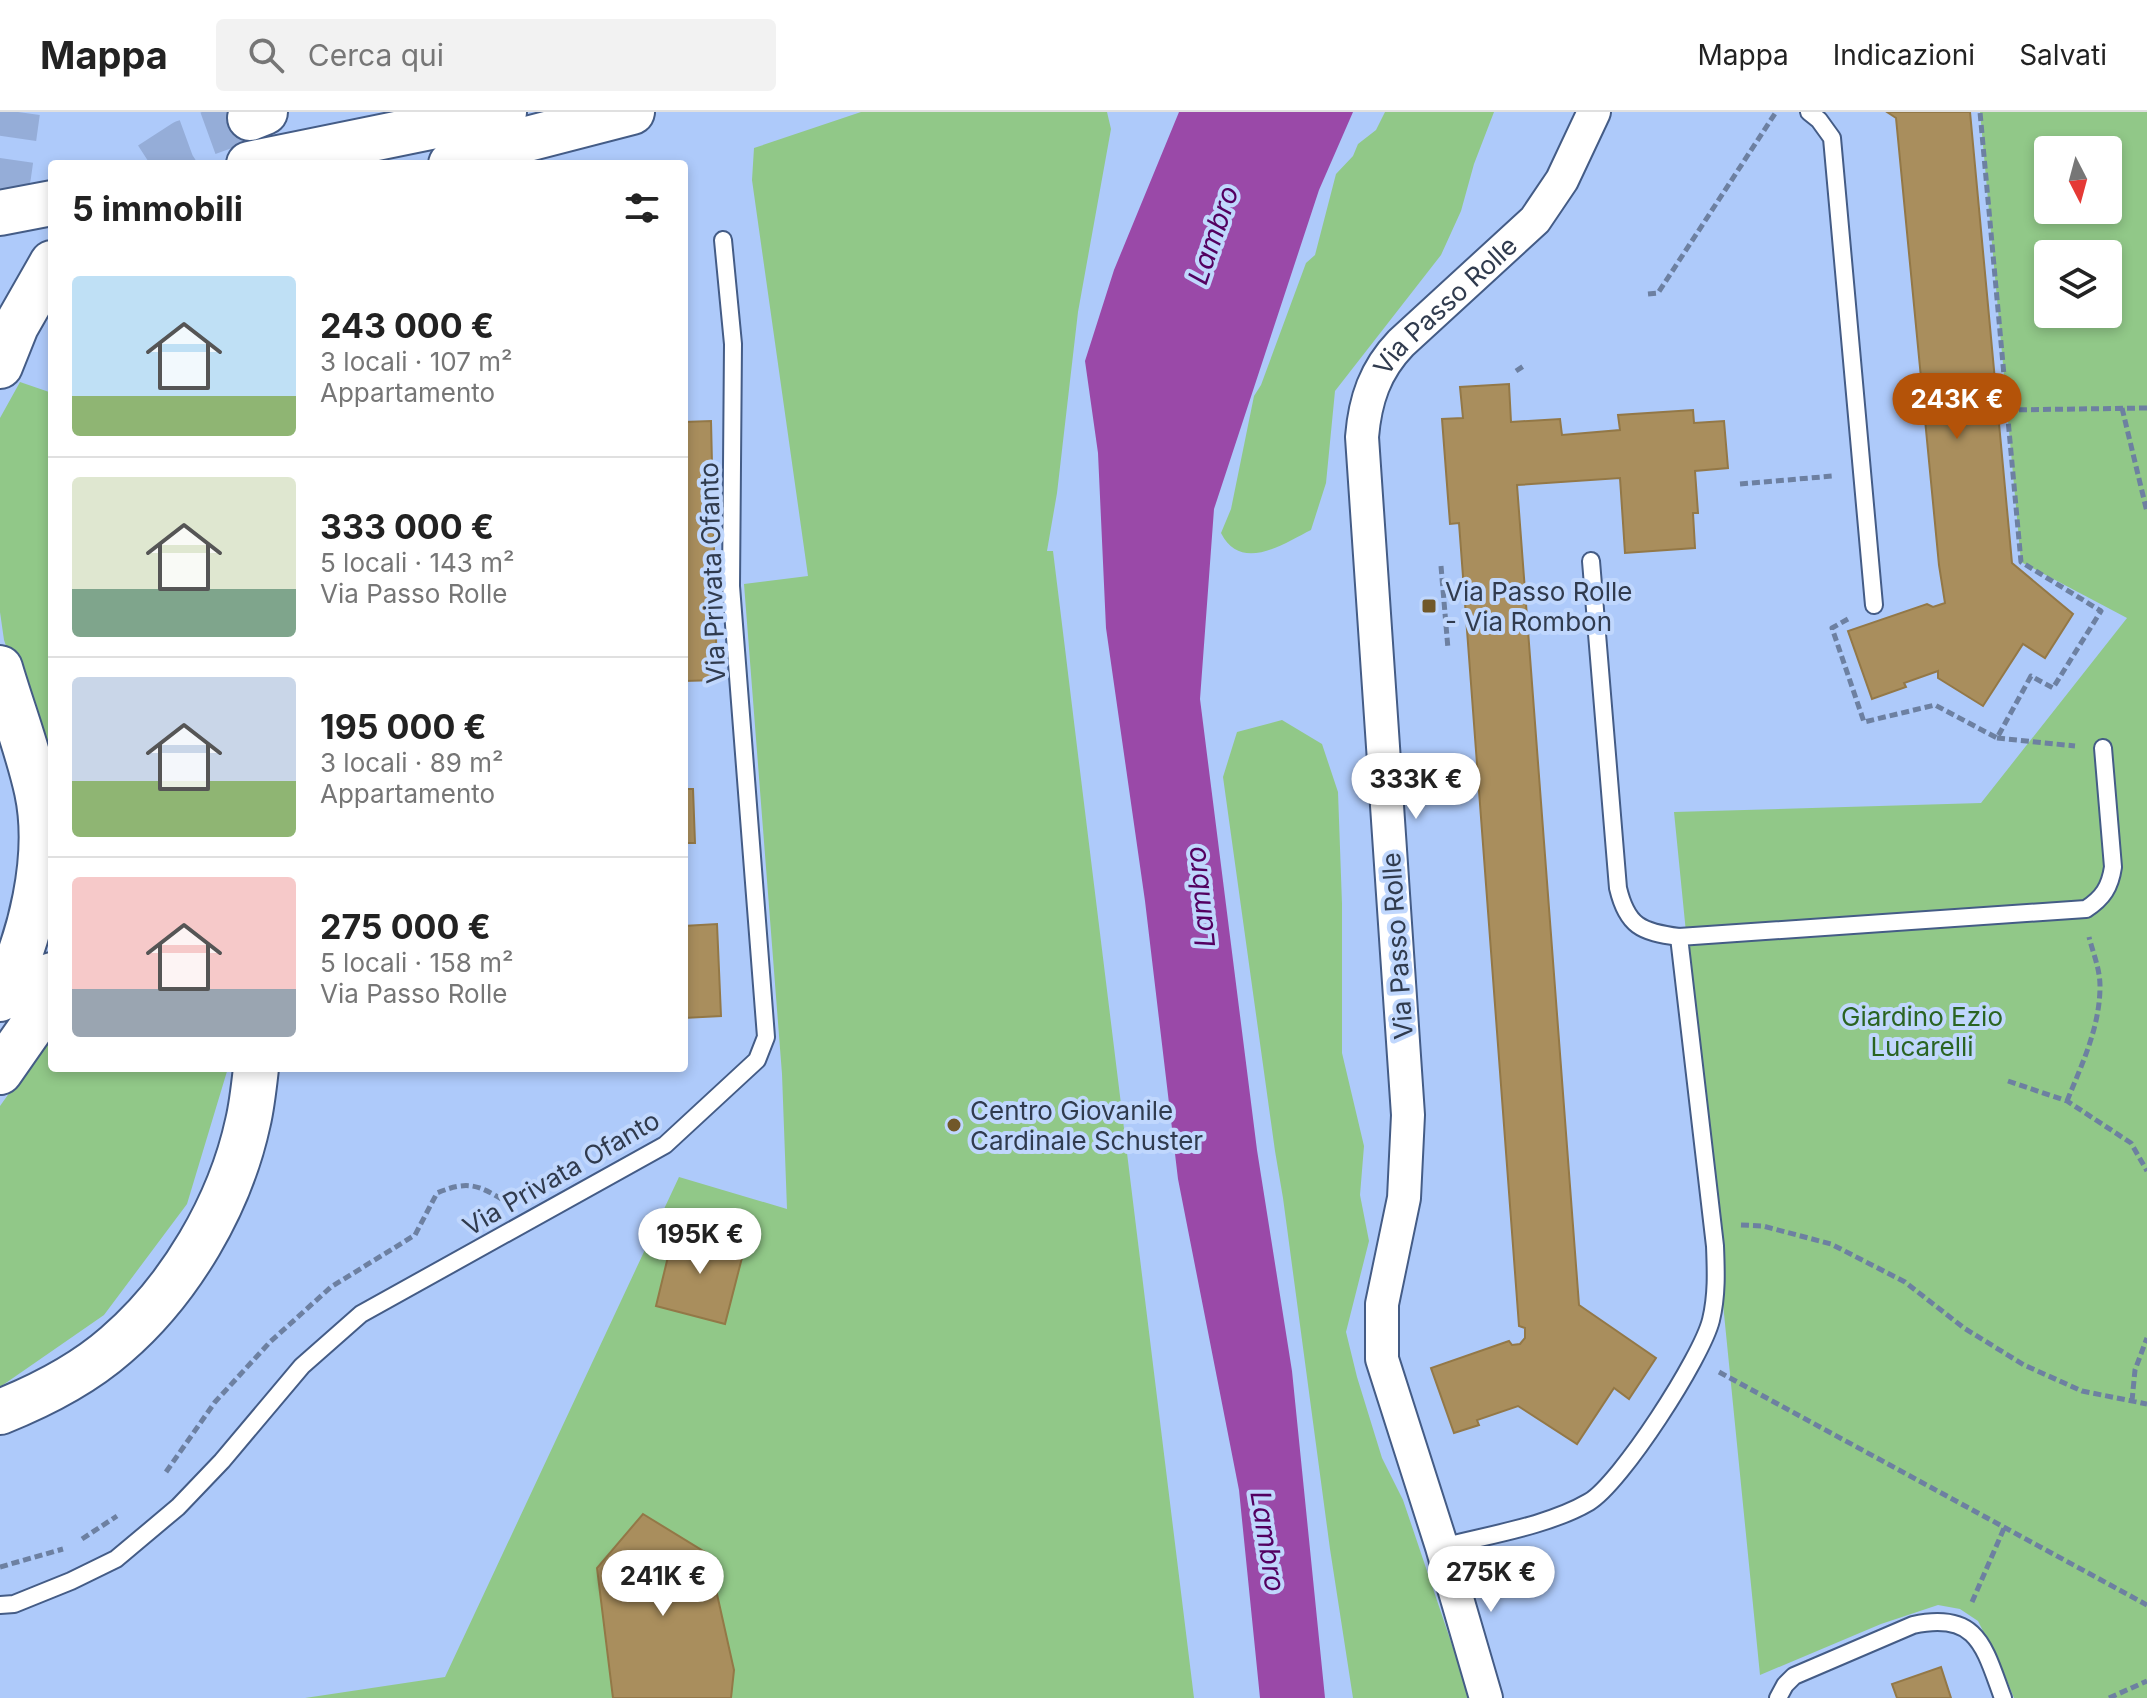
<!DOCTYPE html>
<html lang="it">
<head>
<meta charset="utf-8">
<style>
	body { margin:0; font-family:Inter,sans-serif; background:#f2f2f2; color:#222; height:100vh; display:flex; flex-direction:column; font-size:30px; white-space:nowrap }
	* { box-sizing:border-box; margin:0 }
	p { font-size:26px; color:#767676 }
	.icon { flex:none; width:44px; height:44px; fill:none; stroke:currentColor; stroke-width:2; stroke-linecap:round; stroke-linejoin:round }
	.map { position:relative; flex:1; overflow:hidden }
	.drawer { position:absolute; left:48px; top:48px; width:640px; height:912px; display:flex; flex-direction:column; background:#fff; border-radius:8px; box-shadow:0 4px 12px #0003 }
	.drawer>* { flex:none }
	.needle { width:52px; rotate:174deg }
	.tools { position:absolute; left:2034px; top:24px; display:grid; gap:16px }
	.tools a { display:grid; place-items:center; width:88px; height:88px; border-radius:8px; background:#fff; box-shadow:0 4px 12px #0003; font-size:40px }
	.price { position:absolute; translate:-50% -68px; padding:0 18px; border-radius:28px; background:#fff; color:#222; font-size:26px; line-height:52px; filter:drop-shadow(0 2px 4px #0008) }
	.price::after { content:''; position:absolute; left:50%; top:48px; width:24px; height:18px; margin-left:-12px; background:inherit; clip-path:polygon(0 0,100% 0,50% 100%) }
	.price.active { background:#b45309; color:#fff }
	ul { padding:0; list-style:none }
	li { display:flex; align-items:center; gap:24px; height:200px; padding:0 24px }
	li+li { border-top:2px solid #e0e0e0 }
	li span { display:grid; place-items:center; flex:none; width:224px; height:160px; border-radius:8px; color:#555 }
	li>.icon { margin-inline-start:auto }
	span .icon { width:96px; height:96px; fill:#fffc; stroke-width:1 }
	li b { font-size:34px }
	h2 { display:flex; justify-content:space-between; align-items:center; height:96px; padding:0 24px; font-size:34px }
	header { display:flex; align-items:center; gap:48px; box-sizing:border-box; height:112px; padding:0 40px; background:#fff; border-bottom:2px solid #e0e0e0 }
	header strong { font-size:38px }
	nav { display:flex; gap:44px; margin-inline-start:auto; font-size:28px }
	.search { width:560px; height:72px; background:#f2f2f2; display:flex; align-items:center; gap:20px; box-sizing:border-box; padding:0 28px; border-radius:8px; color:#767676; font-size:30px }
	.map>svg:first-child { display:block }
	.green { fill:#91c888; fill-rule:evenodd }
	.water { fill:#9a49a8 }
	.building { fill:#a98e5d; stroke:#937847; stroke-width:2 }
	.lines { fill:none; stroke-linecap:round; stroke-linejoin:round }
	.highway-tunnel { stroke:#95add8; stroke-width:44; stroke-dasharray:44 22; stroke-linecap:butt }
	.lane-casing { stroke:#445c86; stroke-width:20 }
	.street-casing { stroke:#445c86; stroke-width:36 }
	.primary-casing { stroke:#445c86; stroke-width:48 }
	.highway-casing { stroke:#445c86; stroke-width:48 }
	.path { stroke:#6d80a1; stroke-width:5; stroke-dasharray:8 4; stroke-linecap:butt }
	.lane { stroke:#fff; stroke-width:16 }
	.street { stroke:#fff; stroke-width:32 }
	.primary { stroke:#fff; stroke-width:44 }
	.highway { stroke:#fff; stroke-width:44 }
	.poi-dot { fill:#715829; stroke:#c0d7fd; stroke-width:3 }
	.labels { text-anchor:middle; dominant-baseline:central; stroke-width:8; stroke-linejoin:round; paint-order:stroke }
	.street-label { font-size:26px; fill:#303b4e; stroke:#c0d7fd }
	.poi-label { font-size:26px; fill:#303b4e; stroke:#c0d7fd; text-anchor:start }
	.park-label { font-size:26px; fill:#2a6422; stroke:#c0d7fd }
	.water-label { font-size:28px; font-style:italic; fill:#530060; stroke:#c0d7fd }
</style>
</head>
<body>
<header>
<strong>Mappa</strong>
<div class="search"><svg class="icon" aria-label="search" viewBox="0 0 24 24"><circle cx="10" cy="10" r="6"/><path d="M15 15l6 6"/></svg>Cerca qui</div>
<nav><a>Mappa</a><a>Indicazioni</a><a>Salvati</a></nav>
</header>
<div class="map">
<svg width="2147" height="1586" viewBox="0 0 2147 1586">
	<rect width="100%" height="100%" fill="#aecafa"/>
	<path class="green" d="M861 0H1107L1111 17 1078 200 1057 381 1047 439H1053L1194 1586H305L445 1565 679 1065 787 1097 782 962 744 472 808 464 752 68 754 36Z
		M1385 0H1494L1474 52 1461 99 1441 143 1335 279 1326 371 1311 418C1283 432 1241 461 1221 421L1231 397 1254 284 1261 273 1306 151 1315 143 1336 62 1353 44 1358 32 1376 18Z
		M1980 0H2147V1586H2014L2003 1559 1978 1509 1960 1497 1938 1493 1881 1512 1760 1563 1674 700 1981 691 2127 506 2021 450ZM2048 38H2108V98H2048ZM2048 142H2108V202H2048Z
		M20 270 52 281V715L31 607 4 528 0 500V306Z
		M1282 608 1322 632 1338 680 1342 792V941L1364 1034 1360 1083 1369 1129 1346 1220 1357 1265 1382 1346 1403 1388 1470 1586H1353L1330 1437 1283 1086 1275 1039 1223 665 1237 620Z
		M52 916V956H228L187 1092 104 1203 0 1275V994L47 928Z"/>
	<path class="water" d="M1179 0H1353L1319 78 1214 397 1200 587 1257 1038 1292 1259 1325 1586H1260L1239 1378 1178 1067 1145 789 1106 516 1098 341 1085 249 1114 158Z"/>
	<path class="building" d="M1887 0H1970L2012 451 2073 502 2045 546 2023 532 1983 594 1938 566V559L1904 571 1906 575 1872 587 1848 519 1927 492 1933 495 1945 491 1939 453 1896 6Z
		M1509 272 1511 310 1560 307 1562 323 1620 318 1618 303 1693 298 1694 311 1724 309 1728 356 1695 359 1698 401H1693L1695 436 1625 441 1620 366 1517 373 1579 1193 1656 1246 1629 1287 1614 1276 1577 1332 1518 1294 1477 1308 1479 1313 1454 1321 1431 1256 1509 1229 1512 1233 1520 1232 1525 1226V1216L1519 1214 1459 411 1450 412 1442 307 1463 306 1460 275Z
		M711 309 717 568 684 569V310Z
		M684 677H693L695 731H684Z
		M717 812 721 904 684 906V814Z
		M675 1116 745 1134 725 1212 656 1194Z
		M643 1402 708 1442 734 1558 731 1586H613L597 1456Z
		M1941 1555 1951 1586H1897L1892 1572Z"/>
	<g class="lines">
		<path class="highway-tunnel" d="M150 52 184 30 250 6
			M0 90 9 64 18 0"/>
		<defs>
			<path id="lane" d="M1809 0 1819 8 1832 26 1874 493
				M1591 449 1618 776C1627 814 1641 820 1679 825L2086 797C2103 786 2110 775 2113 755L2103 636
				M1442 1435C1488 1423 1548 1414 1589 1390 1621 1371 1702 1245 1711 1208 1717 1183 1716 1159 1715 1134L1679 825
				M0 1493 14 1492 71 1469 116 1447 178 1395 222 1349 302 1254 361 1202 665 1033 757 948 766 925 731 474 733 232 723 128
				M1778 1586 1785 1573 1794 1564 1913 1513C1978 1499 1984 1535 2003 1586"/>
			<g id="street">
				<path id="s1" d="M1486 1586 1442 1435 1382 1247V1192L1404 1086 1408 1003 1362 325C1365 288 1375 258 1401 231L1535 108 1562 68 1594 0"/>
			</g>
			<path id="primary" d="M249 52 504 0
				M0 101 52 91"/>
			<path id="highway" d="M250 6 265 0
				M451 52 500 34 632 0
				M0 254 16 214 52 151
				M0 556C12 597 28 638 37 679 51 744 31 829 0 887
				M0 960 30 917 52 863
				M0 1300C40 1284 83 1262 116 1233 180 1178 230 1093 248 1010 252 993 254 974 256 956"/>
		</defs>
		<use href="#lane" class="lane-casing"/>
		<use href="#street" class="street-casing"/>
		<use href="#primary" class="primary-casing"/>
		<use href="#highway" class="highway-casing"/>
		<path class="path" d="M1648 182 1658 181 1776 0
			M1516 259 1525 253
			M2122 296 2147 400
			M2007 298 2147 296
			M1740 372 1833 364
			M1441 454 1448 537
			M1848 507 1832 516 1864 610 1935 593 1997 626 2031 564 2053 576 2101 499 2021 450 1980 0
			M1997 626 2075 634
			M2008 969 2067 989 2131 1031 2147 1059
			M2067 989C2082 952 2100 915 2100 874 2100 857 2093 841 2089 825
			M1741 1113 1763 1114 1831 1132 1905 1170 1964 1216 2024 1253 2082 1279 2147 1292
			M1719 1260 2147 1493
			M2132 1289 2135 1258 2147 1226
			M166 1360 215 1290 270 1230 331 1175 415 1123 437 1081C468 1068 478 1073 505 1089
			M82 1427 117 1404
			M0 1455 63 1437
			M1972 1490 2005 1414
			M2109 1586 2147 1569"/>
		<use href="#lane" class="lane"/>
		<use href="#street" class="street"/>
		<use href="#primary" class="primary"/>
		<use href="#highway" class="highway"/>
	</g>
	<g class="poi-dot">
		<rect x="1421" y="486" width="16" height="16" rx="4"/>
		<circle cx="954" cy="1013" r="8"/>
	</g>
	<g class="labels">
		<g class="street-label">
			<text stroke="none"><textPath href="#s1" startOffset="1442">Via Passo Rolle</textPath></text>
			<text transform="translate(712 461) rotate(-92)">Via Privata Ofanto</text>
			<text transform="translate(1397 834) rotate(-94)">Via Passo Rolle</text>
			<text transform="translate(561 1061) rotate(-30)">Via Privata Ofanto</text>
		</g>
		<g class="poi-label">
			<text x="1445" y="479">Via Passo Rolle<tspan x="1445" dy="30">- Via Rombon</tspan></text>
			<text x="970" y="998">Centro Giovanile<tspan x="970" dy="30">Cardinale Schuster</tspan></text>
		</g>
		<g class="park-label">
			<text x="1922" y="904">Giardino Ezio<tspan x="1922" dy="30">Lucarelli</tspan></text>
		</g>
		<g class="water-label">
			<text transform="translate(1213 123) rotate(-71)">Lambro</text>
			<text transform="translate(1200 785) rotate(-96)">Lambro</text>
			<text transform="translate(1268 1429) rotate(81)">Lambro</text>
		</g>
	</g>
</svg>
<div class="tools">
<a><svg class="needle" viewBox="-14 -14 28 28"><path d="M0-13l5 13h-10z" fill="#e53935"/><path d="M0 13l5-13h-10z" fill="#767676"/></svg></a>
<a><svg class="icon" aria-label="layers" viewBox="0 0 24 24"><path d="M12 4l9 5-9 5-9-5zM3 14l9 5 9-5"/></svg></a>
</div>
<b class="price active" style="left:1957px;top:329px">243K €</b>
<b class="price" style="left:1416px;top:709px">333K €</b>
<b class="price" style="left:700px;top:1164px">195K €</b>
<b class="price" style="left:1491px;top:1502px">275K €</b>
<b class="price" style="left:663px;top:1506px">241K €</b>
<section class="drawer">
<h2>5 immobili<svg class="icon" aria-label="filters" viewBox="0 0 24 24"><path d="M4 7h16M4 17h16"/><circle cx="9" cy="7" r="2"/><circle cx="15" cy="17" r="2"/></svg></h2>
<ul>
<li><span style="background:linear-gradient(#bfe0f5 75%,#8fb573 0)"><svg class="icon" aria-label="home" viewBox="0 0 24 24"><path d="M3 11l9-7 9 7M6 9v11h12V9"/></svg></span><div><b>243 000 €</b><p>3 locali · 107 m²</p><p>Appartamento</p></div></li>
<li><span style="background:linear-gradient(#dfe7d0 70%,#7fa58c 0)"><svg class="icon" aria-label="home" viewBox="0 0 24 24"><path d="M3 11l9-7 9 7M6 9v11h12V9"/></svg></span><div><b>333 000 €</b><p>5 locali · 143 m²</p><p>Via Passo Rolle</p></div></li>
<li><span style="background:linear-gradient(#c9d6e8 65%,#8fb573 0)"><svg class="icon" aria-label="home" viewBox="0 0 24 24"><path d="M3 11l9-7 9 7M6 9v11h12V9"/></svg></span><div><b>195 000 €</b><p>3 locali · 89 m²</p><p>Appartamento</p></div></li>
<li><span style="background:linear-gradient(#f6c9c9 70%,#9aa5b1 0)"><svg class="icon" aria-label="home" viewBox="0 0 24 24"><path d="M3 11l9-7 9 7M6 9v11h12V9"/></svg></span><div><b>275 000 €</b><p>5 locali · 158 m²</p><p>Via Passo Rolle</p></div></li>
</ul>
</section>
</div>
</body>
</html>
